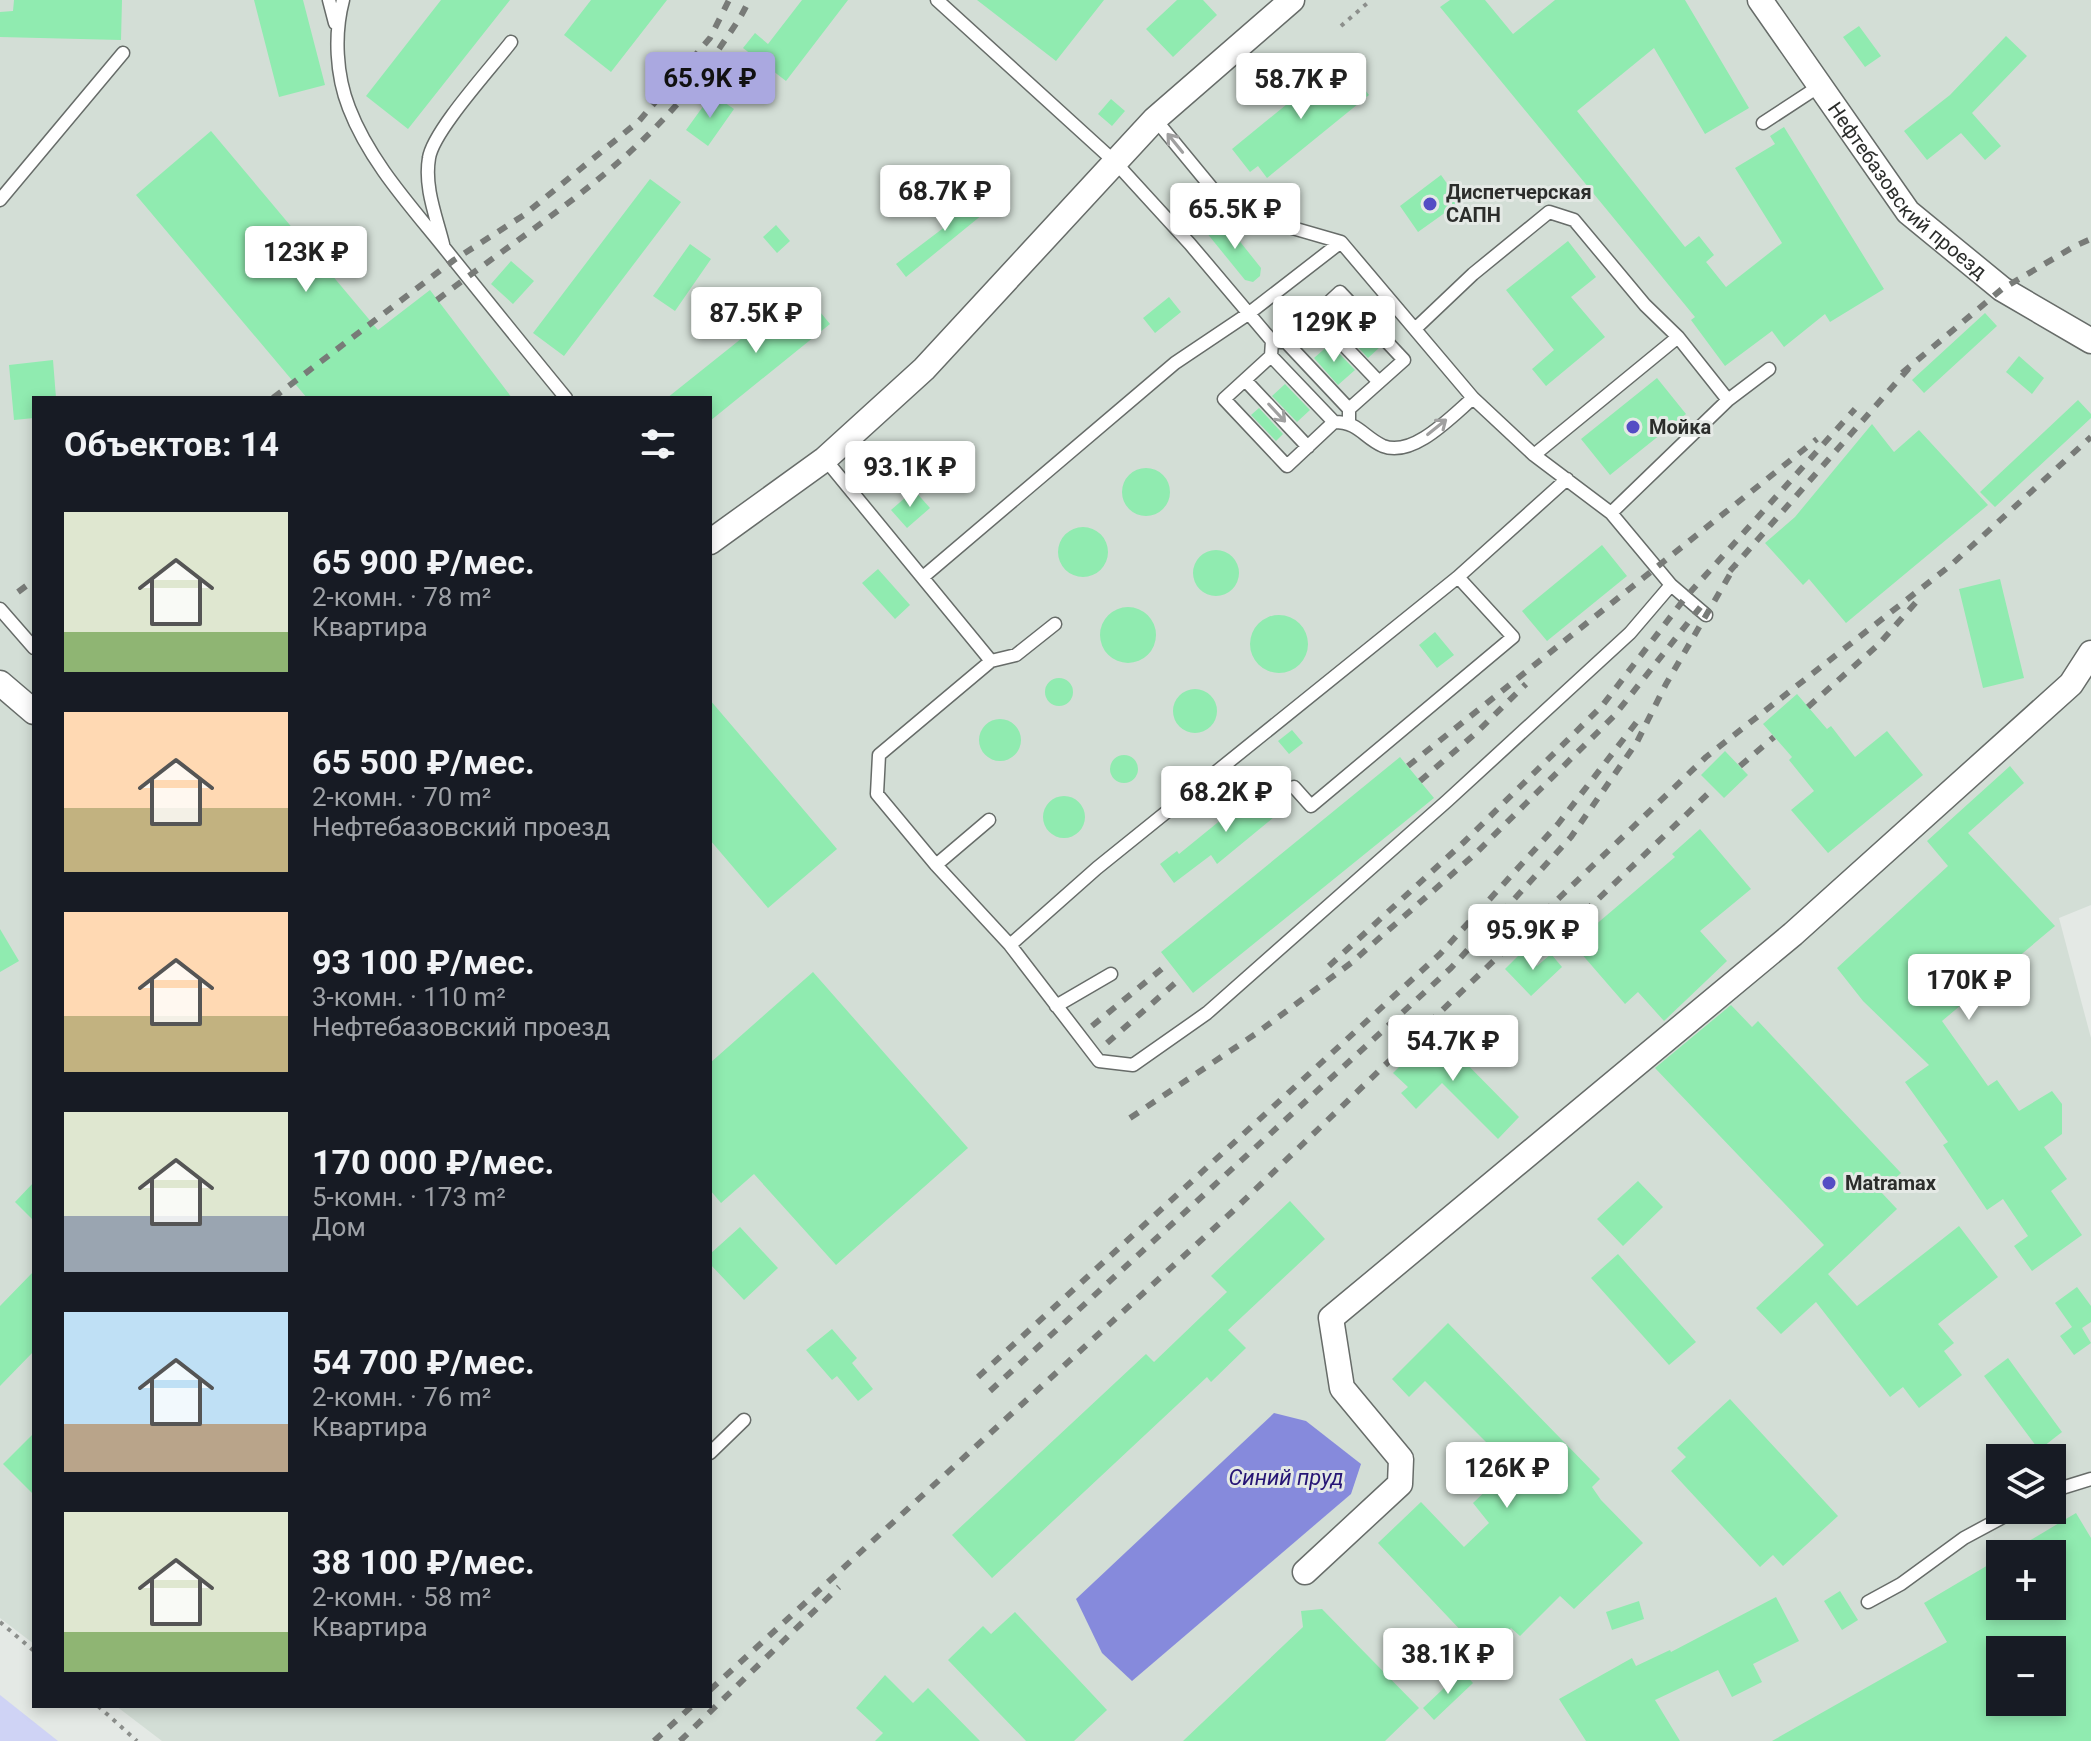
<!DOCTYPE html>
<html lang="ru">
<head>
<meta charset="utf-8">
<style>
	body { margin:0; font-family:Roboto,sans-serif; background:#20242c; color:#f1f3f6; height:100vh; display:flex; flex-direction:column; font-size:30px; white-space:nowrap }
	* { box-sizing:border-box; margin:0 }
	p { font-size:26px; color:#9ea1a6 }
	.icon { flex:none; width:44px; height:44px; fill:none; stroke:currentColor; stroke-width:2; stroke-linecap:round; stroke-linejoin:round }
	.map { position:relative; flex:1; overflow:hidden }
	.panel { position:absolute; left:32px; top:396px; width:680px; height:1312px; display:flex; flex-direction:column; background:#171b24; border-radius:0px; box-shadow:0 4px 12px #0003 }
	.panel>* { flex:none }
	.tools { position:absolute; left:1986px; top:1444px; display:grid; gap:16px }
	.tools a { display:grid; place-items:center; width:80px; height:80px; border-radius:0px; background:#171b24; box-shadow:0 4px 12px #0003; font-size:40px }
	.price { position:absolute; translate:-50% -68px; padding:0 18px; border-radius:8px; background:#fff; color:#222; font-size:26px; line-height:52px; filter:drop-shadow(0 2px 4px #0008) }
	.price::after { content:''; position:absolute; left:50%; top:48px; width:24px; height:18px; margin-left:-12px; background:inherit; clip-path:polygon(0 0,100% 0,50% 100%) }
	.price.active { background:#aaa8e0; color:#111 }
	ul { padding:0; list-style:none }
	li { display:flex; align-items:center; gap:24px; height:200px; padding:0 32px }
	li span { display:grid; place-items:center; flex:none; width:224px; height:160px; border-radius:0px; color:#555 }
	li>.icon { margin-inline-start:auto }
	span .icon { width:96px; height:96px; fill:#fffc; stroke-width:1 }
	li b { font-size:34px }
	h2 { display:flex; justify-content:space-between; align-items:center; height:96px; padding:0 32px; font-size:34px }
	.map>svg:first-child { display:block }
	.built { fill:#d3ded6; fill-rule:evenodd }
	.green { fill:#cfd3f5 }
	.water { fill:#868adc }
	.building { fill:#90ebb0; fill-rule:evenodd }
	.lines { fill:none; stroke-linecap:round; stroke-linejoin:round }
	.service-casing { stroke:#676c69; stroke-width:15 }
	.minor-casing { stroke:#676c69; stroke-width:27 }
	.path { stroke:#8c8f8c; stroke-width:4; stroke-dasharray:4 6; stroke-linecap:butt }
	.service { stroke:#fff; stroke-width:12 }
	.minor { stroke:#fff; stroke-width:24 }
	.rail { stroke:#787b78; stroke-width:6; stroke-dasharray:10 10; stroke-linecap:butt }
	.oneway { stroke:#a0a0a0 }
	.poi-dot { fill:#544dc4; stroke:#e4e9e5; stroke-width:3 }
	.labels { text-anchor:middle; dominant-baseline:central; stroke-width:6; stroke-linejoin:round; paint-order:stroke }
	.street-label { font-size:20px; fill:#2b2d2b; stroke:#e4e9e5 }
	.poi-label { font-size:20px; font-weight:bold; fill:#2b2d2b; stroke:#e4e9e5; text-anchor:start }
	.water-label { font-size:22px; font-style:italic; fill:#261575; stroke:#e4e9e5 }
</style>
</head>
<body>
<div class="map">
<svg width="2091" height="1741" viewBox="0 0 2091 1741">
	<rect width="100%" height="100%" fill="#e4e9e5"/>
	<path class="built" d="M0 0H2091V905L2059 918 2091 1038V1741H162L116 1706H710V398H34V1644L0 1618ZM2000 1458H2052V1510H2000ZM2000 1554H2052V1606H2000ZM2000 1650H2052V1702H2000Z"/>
	<path class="green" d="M0 1695 58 1741H0Z"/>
	<path class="water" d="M1274 1413 1306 1421 1361 1464 1351 1494 1132 1681 1102 1653 1076 1599Z"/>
	<path class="building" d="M14 0H122L121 40 0 37V12L13 11Z
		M254 0H303L325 85 279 97Z
		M441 0H510L408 129 366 96Z
		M591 0H667L611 72 564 35Z
		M802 0H848L786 81 743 48 755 33 768 44Z
		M977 0H1104L1056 61Z
		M1177 0H1203L1217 15 1173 57 1146 29Z
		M1450 0H1485L1513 34 1555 0H1685L1749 108 1705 134 1654 48 1577 111 1685 247 1699 236 1714 255 1706 262 1726 287 1782 243 1735 168 1775 144 1770 136 1784 127 1884 289 1830 322 1825 314 1784 347 1772 331 1725 366 1691 320 1695 317 1672 289 1440 7Z
		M1859 26 1881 56 1865 67 1843 37Z
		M2006 36 2027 56 1972 113 2001 146 1985 160 1961 133 1927 160 1904 131 1950 95Z
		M1341 60 1369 95 1267 178 1258 166 1250 172 1232 149Z
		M712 94 734 109 708 146 686 130Z
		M1111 99 1125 111 1112 126 1098 114Z
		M211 131 378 330 430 290 512 398H307L136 195Z
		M1441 175 1460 202 1418 232 1400 206Z
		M650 179 681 202 564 356 533 333Z
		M972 192 988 210 906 277 896 264 946 226 940 219Z
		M1222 219 1261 268 1260 276 1253 282 1245 280 1206 232Z
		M776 225 790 241 777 253 763 237Z
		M1568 241 1596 277 1571 297 1605 337 1546 386 1532 369 1554 350 1506 290Z
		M690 244 711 259 675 311 653 296Z
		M511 261 534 281 513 304 491 284Z
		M802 290 830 324 710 421V398H667Z
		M1169 297 1181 312 1155 333 1143 318Z
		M1985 313 1997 326 1924 393 1912 380Z
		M1355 321 1380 347 1368 358 1344 332Z
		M1330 344 1355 370 1338 385 1314 358Z
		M2019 356 2044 378 2032 394 2006 372Z
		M53 360 56 398H34V418L14 420 9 365Z
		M1657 378 1686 414 1610 475 1581 439Z
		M1285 384 1310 410 1297 422 1272 396Z
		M2078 400 2091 414V418L1995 507 1980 492Z
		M1259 408 1283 434 1276 441 1251 415Z
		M1872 424 1894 452 1919 430 1988 505 1846 623 1809 579 1803 585 1765 543 1795 517Z
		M1122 492a24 24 0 1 1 48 0a24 24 0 1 1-48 0Z
		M914 490 930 508 907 528 891 510Z
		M1058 552a25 25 0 1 1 50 0a25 25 0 1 1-50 0Z
		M1602 545 1627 576 1547 641 1522 611Z
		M1193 573a23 23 0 1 1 46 0a23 23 0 1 1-46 0Z
		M878 569 910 605 895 619 862 583Z
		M2000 579 2024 678 1983 688 1959 589Z
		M1100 635a28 28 0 1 1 56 0a28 28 0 1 1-56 0Z
		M1250 644a29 29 0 1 1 58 0a29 29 0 1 1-58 0Z
		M1435 632 1454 655 1437 668 1419 645Z
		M1045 692a14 14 0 1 1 28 0a14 14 0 1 1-28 0Z
		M1173 711a22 22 0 1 1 44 0a22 22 0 1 1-44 0Z
		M1797 694 1827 729 1831 726 1855 757 1887 731 1923 775 1828 853 1791 810 1814 791 1789 760 1792 757 1763 724Z
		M710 700 837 849 768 908 710 840Z
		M979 740a21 21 0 1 1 42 0a21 21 0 1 1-42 0Z
		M1292 730 1303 743 1289 754 1278 741Z
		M1725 751 1748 775 1724 798 1701 775Z
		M1110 769a14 14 0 1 1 28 0a14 14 0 1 1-28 0Z
		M1400 757 1434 798 1193 993 1161 952Z
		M2010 766 2024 783 1968 833 2055 926 1942 1021 1988 1086 1997 1080 2019 1111 2052 1091 2062 1104V1134L2044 1147 2067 1179 2051 1191 2082 1235 2032 1271 2014 1246 2028 1236 2003 1199 1987 1210 1943 1145 1948 1142 1905 1082 1929 1065 1863 1001 1837 968 1948 866 1927 841Z
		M1265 784 1285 808 1217 864 1211 855 1174 883 1160 864 1177 851 1179 854Z
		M1043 817a21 21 0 1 1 42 0a21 21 0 1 1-42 0Z
		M1700 829 1751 889 1700 931 1727 961 1664 1021 1638 992 1625 1004 1573 944 1675 857 1672 854Z
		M0 929 19 961 0 972Z
		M1523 951 1537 966 1551 954 1562 967 1531 996 1505 969Z
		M813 972 968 1148 836 1265 754 1174 721 1203 710 1190V1063Z
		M1731 1005 1752 1027 1758 1021 1901 1173 1881 1192 1897 1209 1828 1274 1857 1306 1959 1226 1998 1277 1938 1324 1954 1343 1944 1351 1962 1375 1919 1408 1903 1387 1890 1397 1816 1302 1781 1334 1756 1308 1824 1245 1655 1068Z
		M1440 1026 1454 1041 1449 1046 1519 1117 1498 1139 1442 1083 1416 1109 1401 1093 1408 1087 1393 1073Z
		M1638 1181 1663 1207 1623 1246 1597 1219Z
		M34 1182V1221L15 1202Z
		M1290 1201 1325 1239 1228 1330 1246 1348 1211 1382 1207 1377 992 1578 952 1535 1146 1354 1154 1362 1227 1292 1211 1276Z
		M740 1227 778 1268 744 1300 710 1264V1254Z
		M1618 1254 1696 1342 1669 1365 1591 1278Z
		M34 1271V1351L0 1386V1306Z
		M2077 1287 2091 1306V1322L2082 1328 2091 1343 2074 1355 2060 1336 2072 1327 2055 1303Z
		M1448 1323 1600 1479 1592 1487 1601 1500 1643 1543 1574 1609 1560 1596 1520 1636 1511 1628 1484 1655 1378 1543 1421 1502 1464 1547 1489 1523 1473 1503 1511 1467 1425 1381 1409 1397 1392 1379Z
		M832 1329 857 1358 852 1363 873 1389 858 1401 837 1376 832 1380 806 1350Z
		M2008 1358 2062 1432 2039 1450 1984 1376Z
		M1730 1399 1838 1516 1783 1566 1773 1555 1760 1567 1671 1471 1686 1457 1677 1448Z
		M34 1433V1495L3 1464Z
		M2076 1513 2091 1538V1741H1772L1947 1642 1924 1603 2000 1558V1606H2052V1554H2007ZM2000 1650H2052V1702H2000Z
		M1840 1591 1858 1620 1842 1630 1824 1601Z
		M1776 1597 1799 1641 1753 1664 1762 1682 1732 1697 1718 1670 1655 1700 1680 1741H1586L1559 1699 1632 1658 1636 1666 1670 1650 1671 1652Z
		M1639 1601 1644 1619 1612 1630 1606 1612Z
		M1322 1609 1419 1708 1385 1741H1183L1303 1627 1301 1611Z
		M1015 1612 1107 1710 1074 1741H1026L948 1660 983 1626 991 1634Z
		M1462 1671 1473 1683 1434 1720 1423 1708Z
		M885 1675 913 1703 928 1688 980 1741H875L883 1733 856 1708Z"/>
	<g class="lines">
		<defs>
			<path id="service" d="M329 0 335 23
				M343 0C334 34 336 75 349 108 369 160 408 203 442 245 483 296 524 347 566 398
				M937 0 1115 162 1190 244 1272 341 1271 356 1224 399 1287 466 1334 422C1359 422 1363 437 1383 446 1413 458 1452 416 1473 398
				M1155 119 1230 210 1341 242 1473 398 1534 455 1611 513 1728 400 1769 369
				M1763 123 1818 87
				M0 200 123 53
				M443 244C436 216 424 187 429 158 433 131 492 67 511 42
				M1315 315 1379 382
				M1415 329 1473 274 1549 212 1574 220 1645 305 1678 337 1728 400
				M1272 341 1286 342 1340 292 1404 360 1349 409V422
				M1286 342 1349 409
				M1271 356 1334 422
				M1245 380 1308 447
				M1534 455 1678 337
				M825 459 991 661 879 755 877 794 936 865 1010 945 1099 1061 1133 1065 1207 1013 1447 801 1630 633 1671 585 1611 513
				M923 577 1175 363 1248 314 1341 242
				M1671 585 1706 615
				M0 609 34 648
				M991 661 1016 655 1055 624
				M1294 787 1311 806 1513 637 1458 577 1567 479
				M936 865 989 820
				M1010 945 1097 868 1458 577
				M1056 1006 1111 974
				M710 1453 744 1420
				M2052 1491 2091 1479
				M1868 1602 1901 1584 1964 1538 2016 1510"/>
			<g id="minor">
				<path id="s1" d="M1760 0 1908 212 2002 289 2091 341"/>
				<path d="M710 542 825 459 924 369 1155 119 1292 0"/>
				<path d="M0 683 34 712"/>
				<path d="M1305 1572 1400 1484 1401 1459 1342 1388 1331 1318 1793 934 2071 684 2091 653"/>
			</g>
		</defs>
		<use href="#service" class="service-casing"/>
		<use href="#minor" class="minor-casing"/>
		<path class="path" d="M1341 26 1371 0
			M0 1622 34 1651
			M98 1706 137 1741"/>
		<use href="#service" class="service"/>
		<use href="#minor" class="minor"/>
		<path class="rail" d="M437 300C538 222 645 161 717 52 728 35 741 19 749 0
			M1902 373 2002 289 2075 246 2091 239
			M273 398 454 260 524 215 639 121 710 38 729 0
			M1730 571 1910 367
			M18 592 34 580
			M1808 707 1878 645 1918 600
			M1408 766 1817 439
			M1740 766 1774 737
			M1420 781 1476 733 1526 684
			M1570 926 1714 788
			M1329 966 1463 843 1602 706 1685 598 1855 409
			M1092 1026 1169 963
			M1107 1043 1181 978
			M1130 1118 1257 1033 1351 963 1475 854 1614 716 1702 605
			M978 1377 1440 954 1558 824 1639 719
			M990 1391 1451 968 1571 837 1637 742 1666 684 1736 564
			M710 1690 1234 1210 1706 757 1951 565 2091 437
			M654 1741 692 1706
			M680 1741 839 1587"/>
	</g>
	<defs><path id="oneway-shaft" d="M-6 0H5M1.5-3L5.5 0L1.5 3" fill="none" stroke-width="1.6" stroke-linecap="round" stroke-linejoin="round" transform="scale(2)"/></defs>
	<g class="oneway">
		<use href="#oneway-shaft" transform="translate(1175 143) rotate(-129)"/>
		<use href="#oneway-shaft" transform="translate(1277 413) rotate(47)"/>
		<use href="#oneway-shaft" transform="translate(1437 427) rotate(-39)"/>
	</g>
	<g class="poi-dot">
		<circle cx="1430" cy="204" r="8"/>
		<circle cx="1633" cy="427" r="8"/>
		<circle cx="1829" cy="1183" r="8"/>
	</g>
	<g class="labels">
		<g class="street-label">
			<text stroke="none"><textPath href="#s1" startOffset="242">Нефтебазовский проезд</textPath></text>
		</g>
		<g class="poi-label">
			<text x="1446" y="192">Диспетчерская<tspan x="1446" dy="23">САПН</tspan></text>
			<text x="1649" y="427">Мойка</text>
			<text x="1845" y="1183">Matramax</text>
		</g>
		<g class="water-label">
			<text x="1286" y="1477">Синий пруд</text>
		</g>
	</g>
</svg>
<div class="tools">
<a><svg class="icon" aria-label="layers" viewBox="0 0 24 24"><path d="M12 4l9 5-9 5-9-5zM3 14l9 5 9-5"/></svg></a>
<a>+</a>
<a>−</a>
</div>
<b class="price active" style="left:710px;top:120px">65.9K ₽</b>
<b class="price" style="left:1301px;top:121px">58.7K ₽</b>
<b class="price" style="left:945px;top:233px">68.7K ₽</b>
<b class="price" style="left:1235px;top:251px">65.5K ₽</b>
<b class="price" style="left:306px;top:294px">123K ₽</b>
<b class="price" style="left:756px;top:355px">87.5K ₽</b>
<b class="price" style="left:1334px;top:364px">129K ₽</b>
<b class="price" style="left:910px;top:509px">93.1K ₽</b>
<b class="price" style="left:1226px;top:834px">68.2K ₽</b>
<b class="price" style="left:1533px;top:972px">95.9K ₽</b>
<b class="price" style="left:1969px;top:1022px">170K ₽</b>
<b class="price" style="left:1453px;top:1083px">54.7K ₽</b>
<b class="price" style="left:1507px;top:1510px">126K ₽</b>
<b class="price" style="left:1448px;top:1696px">38.1K ₽</b>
<section class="panel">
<h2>Объектов: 14<svg class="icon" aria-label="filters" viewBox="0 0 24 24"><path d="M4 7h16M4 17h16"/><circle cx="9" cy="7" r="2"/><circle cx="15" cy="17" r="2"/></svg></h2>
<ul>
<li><span style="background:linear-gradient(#dfe7d0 75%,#8fb573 0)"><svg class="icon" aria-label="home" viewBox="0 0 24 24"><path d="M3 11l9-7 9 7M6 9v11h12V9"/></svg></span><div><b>65 900 ₽/мес.</b><p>2-комн. · 78 m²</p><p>Квартира</p></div></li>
<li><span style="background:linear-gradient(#ffd9b3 60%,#c2b280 0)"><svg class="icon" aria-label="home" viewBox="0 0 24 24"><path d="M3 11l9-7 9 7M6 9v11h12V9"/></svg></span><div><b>65 500 ₽/мес.</b><p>2-комн. · 70 m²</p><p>Нефтебазовский проезд</p></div></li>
<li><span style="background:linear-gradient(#ffd9b3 65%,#c2b280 0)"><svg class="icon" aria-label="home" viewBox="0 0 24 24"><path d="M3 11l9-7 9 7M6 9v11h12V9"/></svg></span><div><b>93 100 ₽/мес.</b><p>3-комн. · 110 m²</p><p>Нефтебазовский проезд</p></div></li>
<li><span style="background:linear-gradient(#dfe7d0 65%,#9aa5b1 0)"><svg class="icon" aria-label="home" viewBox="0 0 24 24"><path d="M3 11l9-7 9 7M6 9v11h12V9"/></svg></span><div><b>170 000 ₽/мес.</b><p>5-комн. · 173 m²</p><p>Дом</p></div></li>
<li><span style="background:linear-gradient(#bfe0f5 70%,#b9a48a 0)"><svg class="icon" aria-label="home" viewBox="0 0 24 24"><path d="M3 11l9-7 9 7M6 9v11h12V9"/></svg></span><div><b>54 700 ₽/мес.</b><p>2-комн. · 76 m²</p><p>Квартира</p></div></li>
<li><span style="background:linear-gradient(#dfe7d0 75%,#8fb573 0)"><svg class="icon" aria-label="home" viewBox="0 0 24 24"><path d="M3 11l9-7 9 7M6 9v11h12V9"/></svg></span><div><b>38 100 ₽/мес.</b><p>2-комн. · 58 m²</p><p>Квартира</p></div></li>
</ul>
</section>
</div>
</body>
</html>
